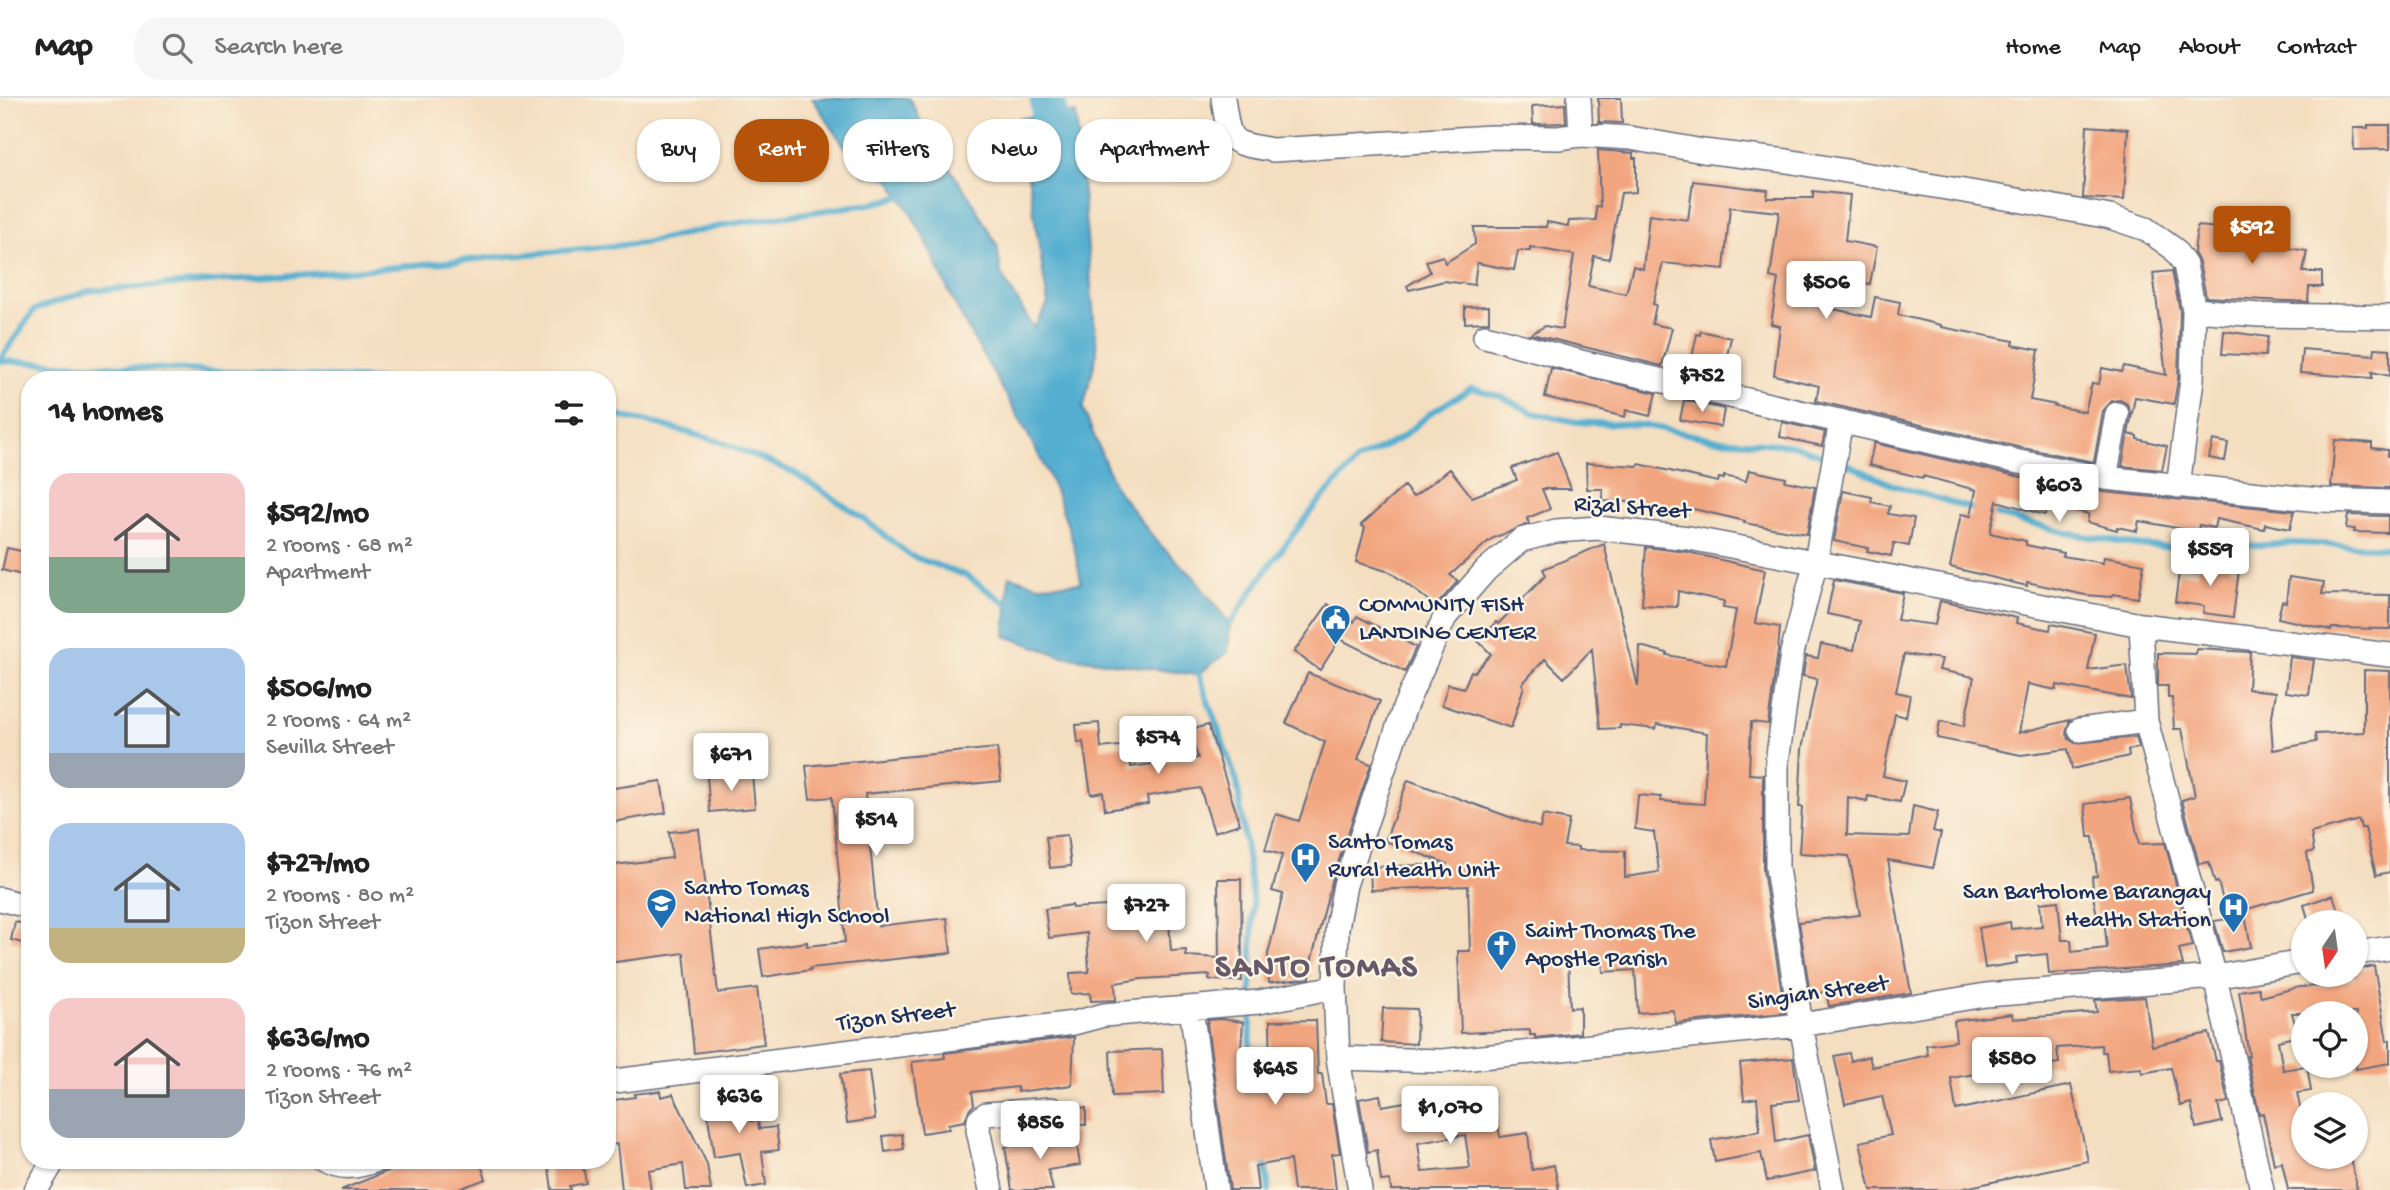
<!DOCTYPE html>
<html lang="en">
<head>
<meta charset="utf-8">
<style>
	body { margin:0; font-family:"Gochi Hand",sans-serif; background:#f6f6f6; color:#222; height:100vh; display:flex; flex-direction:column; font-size:26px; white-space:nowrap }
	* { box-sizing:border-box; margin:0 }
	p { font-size:23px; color:#767676 }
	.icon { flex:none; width:38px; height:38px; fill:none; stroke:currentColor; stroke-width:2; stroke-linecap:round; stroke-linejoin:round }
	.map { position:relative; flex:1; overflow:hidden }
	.panel { position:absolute; left:21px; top:273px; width:595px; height:798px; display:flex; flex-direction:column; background:#fff; border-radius:28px; box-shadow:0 2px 5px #0004 }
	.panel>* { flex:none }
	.top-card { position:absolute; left:637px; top:21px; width:665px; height:63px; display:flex; gap:14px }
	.needle { width:46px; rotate:193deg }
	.buttons { position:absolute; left:2291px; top:812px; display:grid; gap:14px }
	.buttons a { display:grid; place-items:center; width:77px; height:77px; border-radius:50%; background:#fff; box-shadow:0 2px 5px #0004; font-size:35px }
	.price { position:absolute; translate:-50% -60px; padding:0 16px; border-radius:7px; background:#fff; color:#222; font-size:23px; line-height:46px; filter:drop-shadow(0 2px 4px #0008) }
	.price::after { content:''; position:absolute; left:50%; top:42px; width:21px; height:16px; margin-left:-10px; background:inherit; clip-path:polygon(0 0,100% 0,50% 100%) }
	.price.selected { background:#b45309; color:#fff }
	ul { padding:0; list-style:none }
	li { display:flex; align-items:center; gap:21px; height:175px; padding:0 28px }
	li span { display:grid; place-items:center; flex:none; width:196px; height:140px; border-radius:21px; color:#555 }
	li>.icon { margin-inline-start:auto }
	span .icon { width:84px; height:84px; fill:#fffc; stroke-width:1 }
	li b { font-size:30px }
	h2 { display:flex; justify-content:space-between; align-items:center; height:84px; padding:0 28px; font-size:30px }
	.pill { padding:0 24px; border-radius:28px; background:#fff; box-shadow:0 2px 5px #0004; font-size:24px; line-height:63px }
	.pill.selected { background:#b45309; color:#fff }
	header { display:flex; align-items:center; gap:42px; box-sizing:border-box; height:98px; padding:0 35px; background:#fff; border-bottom:2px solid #e0e0e0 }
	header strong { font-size:33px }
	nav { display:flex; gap:38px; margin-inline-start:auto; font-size:24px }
	.search { width:490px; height:63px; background:#f6f6f6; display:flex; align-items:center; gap:18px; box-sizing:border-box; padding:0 24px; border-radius:28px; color:#767676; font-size:26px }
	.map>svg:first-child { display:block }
	.water { fill:#52aed0; stroke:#366e97; stroke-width:2 }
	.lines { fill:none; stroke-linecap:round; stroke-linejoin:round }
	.stream { stroke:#52aed0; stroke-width:6 }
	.river { stroke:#52aed0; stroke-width:37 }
	.building { fill:#f2a680; fill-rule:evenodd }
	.minor-casing { stroke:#676c80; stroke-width:26 }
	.minor { stroke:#fff; stroke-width:23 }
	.labels { text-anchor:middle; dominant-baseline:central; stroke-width:5; stroke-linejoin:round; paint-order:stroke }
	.street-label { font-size:24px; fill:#1b2f5e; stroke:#fcf5e5 }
	.poi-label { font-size:24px; fill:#1b2f5e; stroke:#fcf5e5; text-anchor:start }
	.district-label { font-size:32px; font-weight:bold; letter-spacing:2px; fill:#66596a; stroke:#fcf5e5 }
</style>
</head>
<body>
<header>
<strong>Map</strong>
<div class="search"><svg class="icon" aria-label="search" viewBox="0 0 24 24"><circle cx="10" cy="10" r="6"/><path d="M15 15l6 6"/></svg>Search here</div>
<nav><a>Home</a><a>Map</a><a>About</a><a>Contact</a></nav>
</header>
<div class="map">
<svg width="2390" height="1092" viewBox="0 0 2390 1092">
	<rect width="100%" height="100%" fill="#fcf5e5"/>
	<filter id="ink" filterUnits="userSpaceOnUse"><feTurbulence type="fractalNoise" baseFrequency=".0143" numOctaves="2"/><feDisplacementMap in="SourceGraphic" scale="14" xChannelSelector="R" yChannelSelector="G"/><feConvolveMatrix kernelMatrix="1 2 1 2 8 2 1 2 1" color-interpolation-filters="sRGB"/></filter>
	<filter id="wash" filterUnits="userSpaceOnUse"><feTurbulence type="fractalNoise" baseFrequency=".00686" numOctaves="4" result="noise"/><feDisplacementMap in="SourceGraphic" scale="28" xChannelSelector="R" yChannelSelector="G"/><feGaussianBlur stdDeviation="1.57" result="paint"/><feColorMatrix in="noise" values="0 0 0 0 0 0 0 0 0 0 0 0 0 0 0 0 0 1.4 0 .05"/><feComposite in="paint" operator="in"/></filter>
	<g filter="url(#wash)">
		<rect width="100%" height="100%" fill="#f4dec0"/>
		<path class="water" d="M812 0H909L934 48 969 98 997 147 1001 176 1034 230 1048 206 1019 20 1076 15 1097 255 1083 311 1115 389 1158 445 1193 478 1230 526 1228 554 1197 577 1062 558 1005 538 1009 478 1039 487 1081 485C1067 384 1007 304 960 216 944 186 933 154 916 125 908 109 898 94 888 80L864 77Z"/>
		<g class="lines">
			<path class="stream" d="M0 262 34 212 88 193 373 171 644 145 730 126 875 105 907 97
				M0 263 395 282
				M607 316 654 325 721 344 795 375 860 418 911 458 967 478 1007 506 1015 508
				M1839 362 1890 386 1959 407 2067 435 2137 447 2190 451 2299 445 2390 450
				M1223 529 1230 526 1269 468 1316 407 1358 362 1401 340 1432 314 1472 290 1502 299 1533 315 1577 324 1643 327 1718 342 1792 347 1828 359
				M1197 572 1237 684 1253 804 1251 899
				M1251 910 1250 964 1254 993
				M1264 1059 1269 1092"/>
			<path class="river" d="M1048 0 1054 65"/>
		</g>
		<g id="blocks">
			<path class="building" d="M1598 0H1621L1622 25 1599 24Z
				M1565 6 1566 25 1533 26 1532 8Z
				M2368 27H2390V51L2354 52 2353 30H2368Z
				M2087 28 2128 31 2124 102 2083 100Z
				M1598 52 1633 55V60H1636V94L1621 95 1609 161 1594 158 1588 188 1626 196 1633 168 1643 171 1649 117 1688 122 1693 83 1768 92 1767 100H1813V93L1850 97 1845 143 1877 149 1870 186 1840 181 1833 211 1871 219 1875 199 1900 204 1898 217 1941 227V229L2014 243 2013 247 2039 252 2030 302 2056 307 2055 308 2085 314 2092 285 2099 286 2102 270 2122 274 2124 268 2166 277 2153 175 2172 173 2180 213 2178 281 2174 306 2135 299 2128 336 2137 338V341L2167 348 2162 372 2122 368 2131 318 2127 306 2120 302 2112 303 2103 313 2094 364 2022 350 1816 303 1819 288 1774 277 1780 228 1771 226 1778 181 1770 179 1779 114 1730 109 1724 171 1663 165 1653 206 1656 207 1652 226 1672 230 1662 268 1531 236 1545 228 1562 231 1574 157 1530 149V153H1518L1514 172 1477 165 1474 187 1444 183 1409 192 1407 188 1430 174 1426 163 1443 158 1445 165 1475 146 1474 129H1546L1547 124 1568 128 1569 123 1596 122V108L1600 109Z
				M2197 128 2282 135 2281 149 2307 153 2303 174H2322V189H2309L2308 204 2206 199 2199 164 2194 155Z
				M1489 208V224L1465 225V209Z
				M1701 233 1731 240 1725 266 1732 267 1729 283 1689 274 1697 236 1700 237Z
				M2224 233 2268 239 2265 258 2222 256Z
				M2375 250 2390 251V278L2372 274V280L2300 275 2302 251 2374 257Z
				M1551 270 1656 295 1650 318 1626 312 1625 319 1545 299Z
				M1684 302 1724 311 1721 329 1680 322Z
				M1782 324 1825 334 1822 348 1780 339Z
				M2213 342 2228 345 2225 363 2209 360Z
				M2335 342 2372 345V350L2387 352V358H2390V390L2331 388Z
				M1874 345 2016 378 2103 394 2294 413 2290 431 2265 426 2264 431 2216 421 2214 430 2199 427 2198 434 2139 423 2137 433 2117 429V432L2087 424 2089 416 2048 406 2045 417 1997 403 1990 435 2026 443V447L2064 455 2063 458 2103 465 2104 459 2144 466 2138 500 2113 496 2112 499 2085 497 2027 484V488L1950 469 1961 416 1971 418 1976 392 1923 378V380L1869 367Z
				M1557 354 1571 391H1542L1550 411 1527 420 1529 426 1491 441 1450 477 1458 483 1436 508 1390 474 1356 464 1365 430 1361 427 1404 388 1413 399 1450 371 1472 399 1517 382 1512 370Z
				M1586 365 1638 368 1639 366 1718 384 1719 380 1724 381V378L1746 383 1749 372 1786 380 1785 383 1815 389 1807 436 1744 425 1745 423 1689 410 1687 417 1630 407 1631 404 1603 403V391H1587Z
				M1843 393 1872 399 1871 404 1890 408 1888 416 1914 420 1909 448 1894 445 1891 458 1867 453 1868 450 1834 443Z
				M2348 417 2388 418V435L2354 434 2355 431 2346 430Z
				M1604 446 1638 589 1640 548 1667 555V557L1726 568 1736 512 1723 510 1724 503 1678 493 1677 509 1642 507 1646 449 1687 454 1765 472 1755 525 1780 529 1778 553 1768 626 1751 624 1749 676 1763 677V772L1785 915 1676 925 1673 912 1638 915 1635 872 1603 874 1602 859 1568 860 1570 910 1580 909V935L1535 940V937H1530V932L1461 935 1458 853H1470L1468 788 1371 792 1370 769 1448 766 1385 743 1408 682 1540 730 1543 717 1569 722 1564 748 1578 749V752L1625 753V779L1659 774 1654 734 1635 731 1638 697 1661 699V703L1704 706 1707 635 1657 626 1656 631 1620 627V630L1600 631 1592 551 1564 580 1545 561 1522 586 1524 588 1511 630 1442 607 1448 586 1464 590 1471 573 1474 574 1491 556 1478 543 1496 524 1498 526 1546 477 1543 471Z
				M7 450 30 455 26 478 2 472Z
				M2210 462 2230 465V471L2239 472 2233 519 2203 515 2204 508 2175 504 2179 475 2197 476 2199 466 2209 468Z
				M2289 479 2324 484 2322 496 2390 497V531L2332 530 2331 532 2278 520 2282 503 2286 504Z
				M1834 482 1903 495 1897 522 1935 527 1940 503 2017 520 2016 525 2050 532 2051 526 2095 535 2088 572 2127 567 2131 601 2057 587 2056 592 2028 586 2019 635 2070 622 2066 635 2069 641 2075 645 2136 639 2139 650 2128 652 2129 658 2072 671 2068 651 2021 657 1937 640 1940 623 1964 628 1974 579 1939 572 1942 561 1904 556 1896 594 1910 597 1906 619 1895 616 1883 678 1905 683 1900 704 1868 698 1867 703 1848 699 1847 737 1909 739 1913 708 1938 714 1933 733 1941 735 1933 770 1888 762 1911 895 1829 908 1826 894 1810 896 1799 824 1860 817 1849 758 1799 755 1802 709H1799L1802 651 1817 581 1803 578 1806 558 1818 560 1821 546 1854 552 1860 523 1827 516Z
				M1328 506 1354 524 1357 518 1416 549 1405 574 1340 541 1320 572 1294 554Z
				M2197 551 2250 554 2248 591 2276 594 2271 625 2273 652 2316 644 2315 636 2364 634V572L2390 573V774L2376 777 2365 730H2361L2359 722 2311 735 2314 753 2307 755 2313 792 2244 812 2251 849 2223 854 2214 823 2228 821 2218 784 2215 785 2209 764 2199 766 2182 702 2195 698 2182 631H2174L2172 600H2168V588H2158V555L2196 556Z
				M2290 559 2314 562 2309 597 2286 594Z
				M1308 575 1380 603 1358 661 1371 666 1332 783 1310 868V880L1269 885 1268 856 1283 796 1272 793 1282 757 1265 752 1276 716 1299 723 1325 644 1286 625Z
				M1099 625 1101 650 1128 647 1131 669 1198 660 1189 632 1208 627 1240 726 1214 734 1200 690 1147 698 1148 706 1105 712 1103 694 1091 696 1083 644 1078 645 1076 627Z
				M997 650 1001 683 865 696 878 828 947 820 951 855 810 870 811 872 763 879 759 851 807 844V848L845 844 832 699 810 701 806 668Z
				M752 676 755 710 710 714 707 679Z
				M661 683 666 715 607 725V691Z
				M2130 700 2139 746 2165 745 2192 848 2179 851 2183 867 2049 876 2047 856 2016 859 2017 865 1985 870 1979 830 2010 824 2011 831 2042 828 2040 805 2058 803 2062 842H2071L2072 854 2107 850 2104 820 2098 821 2094 803 2092 779 2097 778 2093 739H2088L2085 706Z
				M699 731 718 895 757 890 764 946 694 955 684 855 607 865V768L672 760 669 734Z
				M1067 737 1071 768 1050 770 1046 739Z
				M1218 781H1241L1242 883 1209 882 1210 877 1141 881 1115 885 1116 902 1091 903 1090 895 1071 896 1070 875 1089 874 1087 835 1049 840 1045 811 1072 807V810L1107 808V812L1168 809 1171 853 1186 852V858L1219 860Z
				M2333 797 2342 824H2309L2304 807Z
				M15 824 30 827V847L11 842Z
				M2374 868 2387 943 2390 942V965L2356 971V915H2292L2298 938 2278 943 2283 972 2307 968 2311 993 2297 995 2303 1024V1059H2351L2357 1092H2288L2282 1064 2274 1066 2263 1015 2259 1016 2247 958H2249L2239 893 2259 890 2261 899 2299 889 2328 888V885L2354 880 2356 872Z
				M2145 899 2152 948 2209 935 2216 963H2219L2228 1004 2218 1006 2222 1024 2196 1030 2191 1005 2180 1008 2171 970 2142 975 2141 970 2108 973 2106 954H2102L2101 947 2057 950 2059 965 2026 970 2025 957 1973 964 1975 976 1951 980 1956 1012 2071 987 2088 1063 1956 1092H1871L1860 1044 1891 1037 1882 998 1845 1006 1834 958 1849 955 1851 963 1869 958 1872 969 1928 957 1926 947 1956 943 1954 923 2012 916 2013 921 2097 914 2095 902Z
				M1383 910 1417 911 1416 946 1381 944Z
				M1221 921 1243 924 1238 988 1271 983 1270 923 1316 922 1318 976H1322L1326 1006H1332L1340 1055 1332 1056 1336 1092H1294L1290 1062 1255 1068 1258 1092H1230L1207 927 1208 922Z
				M1074 939 1072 987 1018 994 1017 989 972 994 974 1007 969 1012 965 1023 948 1026 949 1031 922 1035 912 964 945 960 944 955Z
				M1162 951 1164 996 1112 998 1110 953Z
				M1793 960 1799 1002 1772 1005 1776 1044 1808 1037 1815 1073 1767 1083 1761 1055 1715 1064 1711 1042 1760 1033 1757 1000 1744 1002 1740 965Z
				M869 973 875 1021 847 1025 840 976Z
				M728 989 730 1006 748 1003 751 1023 758 1022 759 1031 776 1029 779 1052 762 1054 766 1087 747 1090 740 1055 714 1059 704 992Z
				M1492 991 1500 1039 1528 1035 1532 1072 1554 1067 1559 1092H1391L1390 1082 1381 1083 1377 1052 1368 1054 1359 1001 1380 997 1382 1008 1455 995ZM1465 1037 1470 1070 1422 1074 1418 1045Z
				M660 993 661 999 673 996 707 1066 711 1092H686L683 1066 648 1072 651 1092H622L617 1046 607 1048V1003L635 999 634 996Z
				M1067 1009 1086 1010V1027L1066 1026Z
				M1075 1035 1080 1067 1048 1072 1053 1092H1012L1005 1049Z
				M902 1036 904 1051 885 1054 883 1038Z
				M415 1062H479L486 1081 456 1092H341Z
				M548 1062H582L586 1085 570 1088 571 1092H552Z"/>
		</g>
	</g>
	<g filter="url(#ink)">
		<use href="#blocks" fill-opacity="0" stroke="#676c80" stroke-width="2"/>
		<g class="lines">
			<defs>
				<path id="minor" d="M1223 0C1230 46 1227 44 1273 52L1491 39 1558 40 1581 37 1630 40 1703 53 1787 63 2023 103 2110 119 2146 131 2174 151 2185 167 2194 212 2192 282 2178 388
					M1579 0 1581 37
					M2194 212 2259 217 2390 219
					M1485 238 1585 265 2019 364 2105 380 2320 402 2390 404
					M2105 380 2117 316
					M2141 527 2146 623 2215 879 2262 1092
					M2080 632 2146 623
					M0 801 30 809
					M2356 855 2390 850
					M1191 910 1216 1092
					M1338 960 1442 963 1801 927 1986 897 2215 879 2303 864
					M607 984 1074 925 1104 917 1259 904 1335 889
					M324 1062C342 1072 358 1069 377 1062
					M36 1092 54 1062
					M991 1092 978 1032 979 1022 986 1016 1052 1011
					M1360 1092 1338 960 1335 889 1337 830 1345 787 1405 608 1445 519 1486 472 1521 442 1556 433 1598 430 1689 440 2141 527 2390 557
					M1833 1092 1801 927 1777 770V664L1792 555 1816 463 1841 323"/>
			</defs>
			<use href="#minor" class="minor-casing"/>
			<use href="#minor" class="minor"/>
		</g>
	</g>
	<defs>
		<symbol id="civic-pin" viewBox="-11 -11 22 30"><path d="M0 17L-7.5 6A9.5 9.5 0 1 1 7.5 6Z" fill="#1f6fb2" stroke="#fcf5e5"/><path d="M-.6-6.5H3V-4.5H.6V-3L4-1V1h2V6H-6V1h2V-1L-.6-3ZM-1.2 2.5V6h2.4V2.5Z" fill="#fff"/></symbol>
		<symbol id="hospital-pin" viewBox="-11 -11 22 30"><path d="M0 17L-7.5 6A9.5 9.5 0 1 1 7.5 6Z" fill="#1f6fb2" stroke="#fcf5e5"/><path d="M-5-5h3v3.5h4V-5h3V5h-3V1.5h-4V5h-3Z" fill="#fff"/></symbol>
		<symbol id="school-pin" viewBox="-11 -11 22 30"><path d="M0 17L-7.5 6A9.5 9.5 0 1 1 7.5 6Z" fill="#1f6fb2" stroke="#fcf5e5"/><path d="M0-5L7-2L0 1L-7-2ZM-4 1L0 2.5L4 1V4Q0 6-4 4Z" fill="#fff"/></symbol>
		<symbol id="church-pin" viewBox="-11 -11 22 30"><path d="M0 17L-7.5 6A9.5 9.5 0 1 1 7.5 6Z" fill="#1f6fb2" stroke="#fcf5e5"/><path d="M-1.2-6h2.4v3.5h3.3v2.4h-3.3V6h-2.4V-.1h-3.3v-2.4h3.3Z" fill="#fff"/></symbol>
	</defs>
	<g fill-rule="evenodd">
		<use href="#civic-pin" x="1318" y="504" width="35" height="47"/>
		<use href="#hospital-pin" x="1288" y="742" width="35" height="47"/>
		<use href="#school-pin" x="644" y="788" width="35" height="47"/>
		<use href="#hospital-pin" x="2216" y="792" width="35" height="47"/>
		<use href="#church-pin" x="1484" y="830" width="35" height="47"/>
	</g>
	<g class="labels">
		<g class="street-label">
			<text transform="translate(1632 411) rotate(4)">Rizal Street</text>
			<text transform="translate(1818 896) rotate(-8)">Singian Street</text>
			<text transform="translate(896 920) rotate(-7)">Tizon Street</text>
		</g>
		<g class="poi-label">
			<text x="1359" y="508">COMMUNITY FISH<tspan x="1359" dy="28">LANDING CENTER</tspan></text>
			<text x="1328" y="745">Santo Tomas<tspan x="1328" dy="28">Rural Health Unit</tspan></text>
			<text x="684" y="791">Santo Tomas<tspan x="684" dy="28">National High School</tspan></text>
			<text x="2211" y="795" text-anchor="end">San Bartolome Barangay<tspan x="2211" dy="28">Health Station</tspan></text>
			<text x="1525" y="834">Saint Thomas The<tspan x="1525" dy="28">Apostle Parish</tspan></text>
		</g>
		<g class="district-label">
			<text x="1317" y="871">SANTO TOMAS</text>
		</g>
	</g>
</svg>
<div class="buttons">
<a><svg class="needle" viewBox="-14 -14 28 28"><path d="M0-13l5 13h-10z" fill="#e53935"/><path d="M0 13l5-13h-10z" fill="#767676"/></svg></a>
<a><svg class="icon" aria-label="locate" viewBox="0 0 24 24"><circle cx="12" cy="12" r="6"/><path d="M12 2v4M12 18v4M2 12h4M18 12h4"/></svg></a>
<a><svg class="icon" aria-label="layers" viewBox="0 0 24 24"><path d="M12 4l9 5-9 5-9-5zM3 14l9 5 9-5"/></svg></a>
</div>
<b class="price selected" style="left:2252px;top:168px">$592</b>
<b class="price" style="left:1826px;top:223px">$506</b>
<b class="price" style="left:1702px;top:316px">$752</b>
<b class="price" style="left:2059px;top:426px">$603</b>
<b class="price" style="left:2210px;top:490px">$559</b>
<b class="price" style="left:1158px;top:678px">$574</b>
<b class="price" style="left:731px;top:695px">$671</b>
<b class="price" style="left:876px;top:760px">$514</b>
<b class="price" style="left:1146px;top:846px">$727</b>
<b class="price" style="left:2012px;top:999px">$580</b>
<b class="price" style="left:1275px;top:1009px">$645</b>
<b class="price" style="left:739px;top:1037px">$636</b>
<b class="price" style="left:1450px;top:1048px">$1,070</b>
<b class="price" style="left:1040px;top:1063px">$856</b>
<div class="top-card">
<a class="pill">Buy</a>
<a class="pill selected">Rent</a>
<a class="pill">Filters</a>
<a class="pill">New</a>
<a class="pill">Apartment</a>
</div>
<section class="panel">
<h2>14 homes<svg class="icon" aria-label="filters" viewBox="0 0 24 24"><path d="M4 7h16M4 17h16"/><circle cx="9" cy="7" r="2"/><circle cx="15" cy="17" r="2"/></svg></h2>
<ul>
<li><span style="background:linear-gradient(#f6c9c9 60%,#7fa58c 0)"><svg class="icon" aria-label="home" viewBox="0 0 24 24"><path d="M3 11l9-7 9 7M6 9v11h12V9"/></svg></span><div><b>$592/mo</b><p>2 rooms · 68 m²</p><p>Apartment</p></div></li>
<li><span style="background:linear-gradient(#a9c7e8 75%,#9aa5b1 0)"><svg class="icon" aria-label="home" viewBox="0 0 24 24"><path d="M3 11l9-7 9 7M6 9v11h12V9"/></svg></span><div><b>$506/mo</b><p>2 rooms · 64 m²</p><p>Sevilla Street</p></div></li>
<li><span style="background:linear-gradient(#a9c7e8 75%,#c2b280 0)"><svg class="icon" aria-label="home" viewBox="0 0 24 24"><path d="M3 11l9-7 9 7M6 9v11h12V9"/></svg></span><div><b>$727/mo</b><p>2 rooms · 80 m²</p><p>Tizon Street</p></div></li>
<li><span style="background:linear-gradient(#f6c9c9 65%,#9aa5b1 0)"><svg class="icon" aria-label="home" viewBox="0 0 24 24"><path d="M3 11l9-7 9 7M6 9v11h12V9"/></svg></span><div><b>$636/mo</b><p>2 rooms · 76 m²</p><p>Tizon Street</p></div></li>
</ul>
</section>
</div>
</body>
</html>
